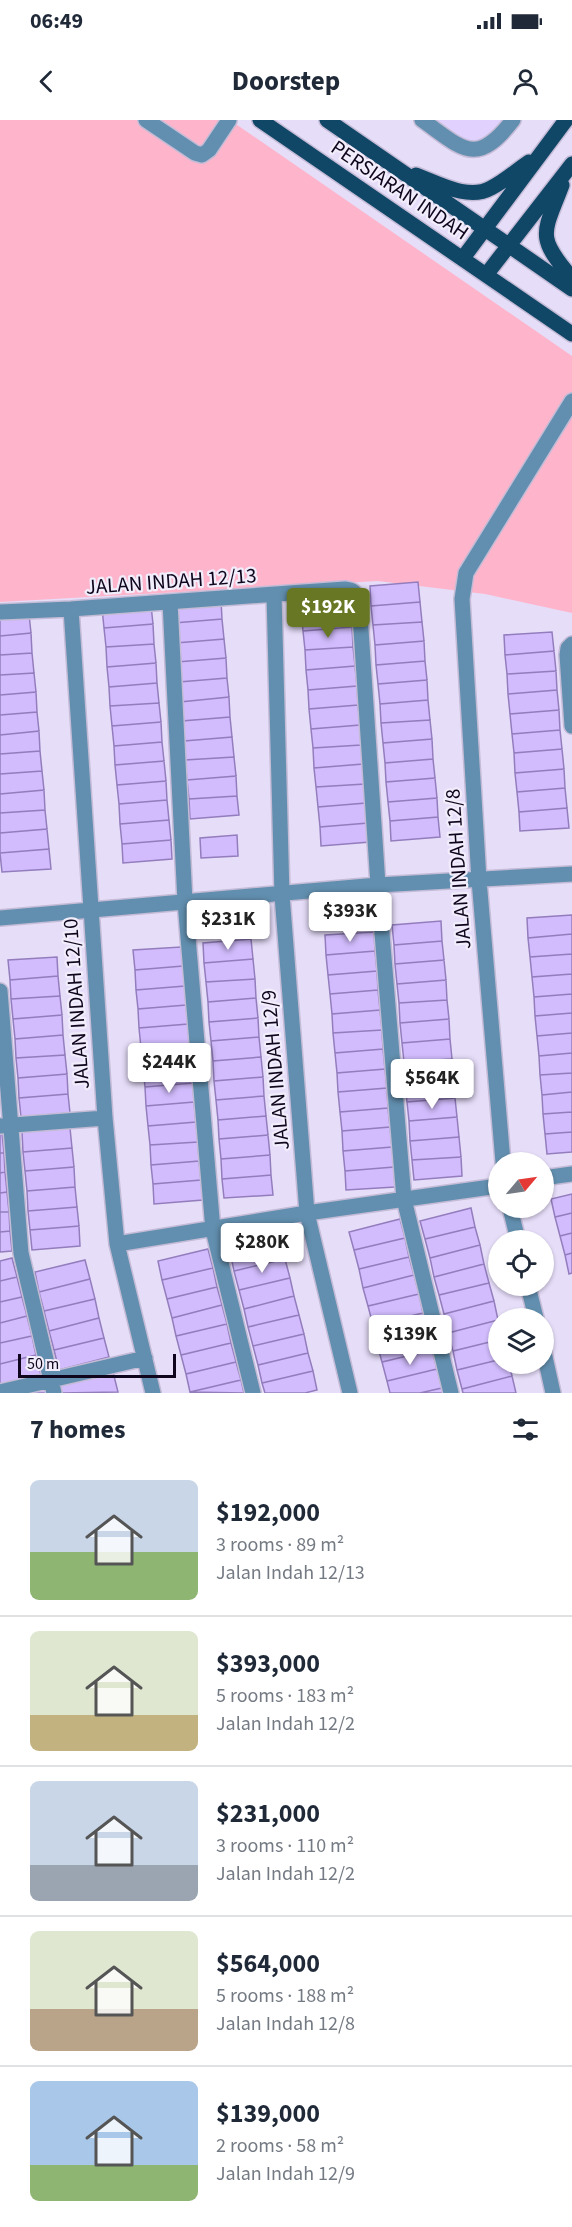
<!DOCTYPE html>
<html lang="en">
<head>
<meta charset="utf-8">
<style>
	body { margin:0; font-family:"Source Sans 3",sans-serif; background:#f6f6f7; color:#1f2937; height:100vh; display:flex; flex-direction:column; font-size:22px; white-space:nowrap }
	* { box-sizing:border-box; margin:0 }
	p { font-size:20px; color:#747a83 }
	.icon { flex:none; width:33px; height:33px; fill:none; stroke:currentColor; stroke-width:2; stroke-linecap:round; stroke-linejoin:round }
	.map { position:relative; height:1273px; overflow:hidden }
	.details { display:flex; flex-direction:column; background:#fff; flex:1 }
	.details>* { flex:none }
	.needle { width:39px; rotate:61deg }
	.fabs { position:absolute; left:488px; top:1032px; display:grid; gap:12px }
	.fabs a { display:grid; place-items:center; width:66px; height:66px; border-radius:50%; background:#fff; box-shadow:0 2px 4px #0004; font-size:30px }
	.scale { position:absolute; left:18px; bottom:15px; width:158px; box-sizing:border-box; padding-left:6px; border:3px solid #0f061d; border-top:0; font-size:16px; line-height:21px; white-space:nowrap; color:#0f061d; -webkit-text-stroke:4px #f1edfb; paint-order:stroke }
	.price { position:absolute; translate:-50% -51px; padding:0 14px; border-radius:6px; background:#fff; color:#222; font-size:20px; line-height:39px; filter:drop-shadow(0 2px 3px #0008) }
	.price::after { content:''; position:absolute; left:50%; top:36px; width:18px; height:14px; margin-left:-9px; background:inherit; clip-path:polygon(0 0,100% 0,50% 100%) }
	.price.selected { background:#677724; color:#fff }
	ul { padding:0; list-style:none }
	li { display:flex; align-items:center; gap:18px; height:150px; padding:0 30px }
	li+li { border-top:2px solid #e0e1e3 }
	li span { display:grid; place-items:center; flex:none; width:168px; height:120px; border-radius:9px; color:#555 }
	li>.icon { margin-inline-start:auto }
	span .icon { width:72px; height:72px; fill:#fffc; stroke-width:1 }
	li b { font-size:26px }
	h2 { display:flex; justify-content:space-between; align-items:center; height:72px; padding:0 30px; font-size:26px }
	.status { display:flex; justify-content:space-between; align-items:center; height:42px; padding:0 30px; background:#fff; direction:ltr }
	.status svg { height:16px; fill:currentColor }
	header { display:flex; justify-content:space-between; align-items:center; height:78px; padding:0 30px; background:#fff; font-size:27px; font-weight:700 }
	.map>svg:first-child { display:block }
	.built { fill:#e0d1ff }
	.green { fill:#feb5cb }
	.building { fill:#d2bcfd; stroke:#937dbd; stroke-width:1.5 }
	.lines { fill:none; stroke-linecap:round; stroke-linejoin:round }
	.minor-casing { stroke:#c4bbd6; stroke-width:18 }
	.major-casing { stroke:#c4bbd6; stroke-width:18 }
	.minor { stroke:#628faf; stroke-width:15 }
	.major { stroke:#104767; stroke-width:15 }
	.labels { text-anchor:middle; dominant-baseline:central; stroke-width:4.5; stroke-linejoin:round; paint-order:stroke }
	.street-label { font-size:21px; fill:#0f061d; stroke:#f1edfb }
</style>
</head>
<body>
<div class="status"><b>06:49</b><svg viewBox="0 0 49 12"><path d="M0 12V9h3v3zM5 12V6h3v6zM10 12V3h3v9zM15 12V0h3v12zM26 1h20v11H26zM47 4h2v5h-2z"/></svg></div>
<header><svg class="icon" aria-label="back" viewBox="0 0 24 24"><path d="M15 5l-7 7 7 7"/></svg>Doorstep<svg class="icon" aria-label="person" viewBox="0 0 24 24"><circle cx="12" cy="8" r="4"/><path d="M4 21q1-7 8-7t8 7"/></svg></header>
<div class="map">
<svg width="572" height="1273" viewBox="0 0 572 1273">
	<rect width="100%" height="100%" fill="#e6ddf9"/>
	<path class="built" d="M437 0H504L495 12 482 20 467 21Z"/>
	<path class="green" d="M0 0H230L572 236V493L485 474 378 461 0 482Z"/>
	<path class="building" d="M418 462 420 482 371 486 370 466Z
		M348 468 350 487 301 491 300 472Z
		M221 480 222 499 174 503 172 483Z
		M420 482 422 502 373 505 371 486Z
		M151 485 153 504 104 508 102 488Z
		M350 487 352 507 303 511 301 491Z
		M29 494 31 513 0 516V496Z
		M222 499 224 519 176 523 174 503Z
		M422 502 424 521 375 525 373 505Z
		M153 504 154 524 106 527 104 508Z
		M352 507 353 527 305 530 303 511Z
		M552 512 554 531 505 535 504 515Z
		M31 513 32 533 0 535V516Z
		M224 519 226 538 177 542 176 523Z
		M424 521 425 541 376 545 375 525Z
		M154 524 156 543 107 547 106 527Z
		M353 527 355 546 306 550 305 530Z
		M554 531 556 551 507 554 505 535Z
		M32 533 34 553 0 555V535Z
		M226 538 227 558 179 562 177 542Z
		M425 541 427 560 378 564 376 545Z
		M156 543 157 563 109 567 107 547Z
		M355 546 357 566 308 570 306 550Z
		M556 551 557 570 508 574 507 554Z
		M34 553 36 572 0 575V555Z
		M227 558 229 577 180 582 179 562Z
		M427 560 428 580 380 584 378 564Z
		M157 563 159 583 110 586 109 567Z
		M357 566 358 585 309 589 308 570Z
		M557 570 559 590 510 594 508 574Z
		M36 572 37 592 0 595V575Z
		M229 577 230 597 182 601 180 582Z
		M428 580 430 600 381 603 380 584Z
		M159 583 161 602 112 606 110 586Z
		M358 585 360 605 311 609 309 589Z
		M559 590 560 610 512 614 510 594Z
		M37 592 39 611 0 615V595Z
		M230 597 232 617 184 621 182 601Z
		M430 600 432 619 383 623 381 603Z
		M161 602 162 622 114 626 112 606Z
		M360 605 361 625 313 628 311 609Z
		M560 610 562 629 514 633 512 614Z
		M39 611 40 631 0 634V615Z
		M232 617 234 637 185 640 184 621Z
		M432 619 433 639 385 643 383 623Z
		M162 622 164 641 115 645 114 626Z
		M361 625 363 644 314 648 313 628Z
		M562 629 564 649 515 653 514 633Z
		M40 631 42 651 0 654V634Z
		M234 637 236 656 187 660 185 640Z
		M433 639 435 658 386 662 385 643Z
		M164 641 166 661 117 665 115 645Z
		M363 644 365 664 316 667 314 648Z
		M564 649 565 668 517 672 515 653Z
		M42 651 44 670 0 674V654Z
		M236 656 237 676 189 679 187 660Z
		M435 658 437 678 388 682 386 662Z
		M166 661 167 680 119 684 117 665Z
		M365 664 366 683 318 687 316 667Z
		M565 668 567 688 519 692 517 672Z
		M44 670 45 690 0 693V674Z
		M237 676 239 695 190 699 189 679Z
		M437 678 438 697 390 701 388 682Z
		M167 680 169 700 120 704 119 684Z
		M366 683 368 703 320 707 318 687Z
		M567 688 569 708 520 711 519 692Z
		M45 690 47 709 0 713V693Z
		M438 697 440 717 391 721 390 701Z
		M169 700 171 720 122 724 120 704Z
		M368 703 370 722 321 726 320 707Z
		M47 709 49 729 0 733V713Z
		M237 715 238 736 201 738 200 718Z
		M171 720 172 739 123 743 122 724Z
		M49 729 51 749 2 752 0 733Z
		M572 795V814L528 818 527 798Z
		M441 801 442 821 394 825 392 805Z
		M374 812 375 831 326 835 325 815Z
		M572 814V834L530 837 528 818Z
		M251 819 253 839 204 843 203 823Z
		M442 821 444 840 395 844 394 825Z
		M181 827 183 846 135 850 133 830Z
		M375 831 377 851 328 855 326 835Z
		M572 834V854L532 857 530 837Z
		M57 837 58 856 10 860 8 840Z
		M253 839 255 859 206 862 204 843Z
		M444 840 446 860 397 864 395 844Z
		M183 846 185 866 136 870 135 850Z
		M377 851 378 870 330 874 328 855Z
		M572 854V874L534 877 532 857Z
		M58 856 60 876 11 879 10 860Z
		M255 859 256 878 208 882 206 862Z
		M446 860 447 880 399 883 397 864Z
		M185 866 186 885 138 889 136 870Z
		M378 870 380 890 332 894 330 874Z
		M572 874V893L535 896 534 877Z
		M60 876 62 895 13 899 11 879Z
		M256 878 258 898 209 902 208 882Z
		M447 880 449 899 400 903 399 883Z
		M186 885 188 904 139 908 138 889Z
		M380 890 382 910 333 913 332 894Z
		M572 893V913L537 916 535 896Z
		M62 895 63 915 15 919 13 899Z
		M258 898 259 917 211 921 209 902Z
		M449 899 450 919 402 923 400 903Z
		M188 904 190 924 141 928 139 908Z
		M382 910 383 929 335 933 333 913Z
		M572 913V933L539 936 537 916Z
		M63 915 65 935 16 938 15 919Z
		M259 917 261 937 213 941 211 921Z
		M450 919 452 939 404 942 402 923Z
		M190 924 191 944 143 947 141 928Z
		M383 929 385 949 337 953 335 933Z
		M572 933V953L540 955 539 936Z
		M65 935 67 954 18 958 16 938Z
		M261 937 263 957 214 961 213 941Z
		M452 939 454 958 405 962 404 942Z
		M191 944 193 963 145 967 143 947Z
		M385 949 387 968 338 972 337 953Z
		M572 953V972L542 975 540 955Z
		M67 954 68 974 19 978 18 958Z
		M263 957 264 976 216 980 214 961Z
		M454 958 455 978 407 982 405 962Z
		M193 963 194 982 146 986 145 967Z
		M387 968 388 988 340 992 338 972Z
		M572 972V992L543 994 542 975Z
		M68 974 70 993 21 997 19 978Z
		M264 976 266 996 218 1000 216 980Z
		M455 978 457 997 409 1001 407 982Z
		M194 982 196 1002 148 1006 146 986Z
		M388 988 390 1007 342 1011 340 992Z
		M572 992V1012L545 1014 543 994Z
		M266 996 268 1015 219 1019 218 1000Z
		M457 997 459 1017 410 1021 409 1001Z
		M196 1002 198 1022 150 1025 148 1006Z
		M390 1007 392 1027 343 1031 342 1011Z
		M70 1008 72 1028 23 1032 22 1012Z
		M572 1012V1032L547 1034 545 1014Z
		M0 1013H2L4 1033H0Z
		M268 1015 270 1035 221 1039 219 1019Z
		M459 1017 461 1037 412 1040 410 1021Z
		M198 1022 199 1041 151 1045 150 1025Z
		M392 1027 394 1047 345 1051 343 1031Z
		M72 1028 74 1047 25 1051 23 1032Z
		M0 1033H4L5 1052 0 1053Z
		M270 1035 271 1055 222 1059 221 1039Z
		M461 1037 462 1056 414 1060 412 1040Z
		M199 1041 201 1060 153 1064 151 1045Z
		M74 1047 75 1067 27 1071 25 1051Z
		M394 1047 395 1067 346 1070 345 1051Z
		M5 1052 7 1072 0 1073V1053Z
		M271 1055 273 1075 224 1078 222 1059Z
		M201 1060 203 1080 154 1084 153 1064Z
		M75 1067 77 1087 28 1091 27 1071Z
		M7 1072 9 1092H0V1073Z
		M572 1074V1093L555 1097 551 1079Z
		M77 1087 79 1106 30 1110 28 1091Z
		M471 1088 475 1107 425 1119 420 1101Z
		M0 1092H9L10 1111 0 1112Z
		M572 1093V1113L560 1116 555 1097Z
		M400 1099 405 1118 354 1130 349 1112Z
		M79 1106 80 1126 32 1130 30 1110Z
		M475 1107 480 1125 430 1138 425 1119Z
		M10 1111 12 1131 0 1132V1112Z
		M572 1113V1133L565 1135 560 1116Z
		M405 1118 409 1137 359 1149 354 1130Z
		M280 1120 285 1139 234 1151 230 1132Z
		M480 1125 484 1144 434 1157 430 1138Z
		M208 1129 213 1148 162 1160 158 1141Z
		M572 1133V1153L569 1154 565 1135Z
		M409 1137 414 1155 363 1168 359 1149Z
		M12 1138 17 1157 0 1161V1141Z
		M285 1139 290 1158 239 1170 234 1151Z
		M85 1140 90 1159 39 1172 35 1152Z
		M484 1144 489 1163 439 1175 434 1157Z
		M213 1148 217 1167 167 1179 162 1160Z
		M414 1155 419 1174 368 1186 363 1168Z
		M17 1157 22 1177 0 1182V1161Z
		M290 1158 294 1176 244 1189 239 1170Z
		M90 1159 95 1179 44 1191 39 1172Z
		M489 1163 494 1181 444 1194 439 1175Z
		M217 1167 222 1185 172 1198 167 1179Z
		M419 1174 423 1193 373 1205 368 1186Z
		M294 1176 299 1195 248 1207 244 1189Z
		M22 1177 27 1196 0 1203V1182Z
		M95 1179 99 1198 49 1211 44 1191Z
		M494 1181 498 1200 448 1213 444 1194Z
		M222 1185 227 1204 176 1216 172 1198Z
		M423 1193 428 1212 377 1224 373 1205Z
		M299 1195 304 1214 253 1226 248 1207Z
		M27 1196 32 1216 0 1223V1203Z
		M99 1198 104 1218 54 1230 49 1211Z
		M498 1200V1220L453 1231 448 1213Z
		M227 1204 231 1223 181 1235 176 1216Z
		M428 1212 432 1230 382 1242 377 1224Z
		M304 1214 308 1233 258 1245 253 1226Z
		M32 1216 36 1235 0 1244V1223Z
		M104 1218 109 1237 59 1250 54 1230Z
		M498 1220V1240L457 1250 453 1231Z
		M231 1223 236 1242 186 1254 181 1235Z
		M432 1230 437 1249 387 1261 382 1242Z
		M308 1233 313 1251 262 1263 258 1245Z
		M36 1235 41 1255 0 1265V1244Z
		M498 1240V1244H509L512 1256 462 1269 457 1250Z
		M236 1242 241 1260 190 1272 186 1254Z
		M437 1249 442 1268 420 1273H390L387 1261Z
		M313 1251 317 1270 305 1273H265L262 1263Z
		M113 1252 118 1272 61 1273 59 1266Z
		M512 1256 516 1273H463L462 1269Z
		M241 1260 244 1273 190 1272Z
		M442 1268 443 1273H420Z
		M45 1269 46 1273H28Z"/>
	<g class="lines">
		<defs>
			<path id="minor" d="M146 0 195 33 202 35 209 30 229 0
				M422 0C463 29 476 48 513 0
				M274 475 282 775 307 1093 350 1273
				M170 482 185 782 213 1110 253 1273
				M71 489 105 998 117 1124 153 1273
				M0 492 71 489 345 469C353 470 356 472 359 480L378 765 404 1079 451 1273
				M572 524 568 528 567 535 572 606
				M0 798 378 765 572 754
				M0 871 21 1133 54 1273
				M0 1006 105 998
				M503 1042 479 760 462 479 466 453 572 281
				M543 1058 572 1054
				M510 1088 518 1120
				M117 1124 307 1093 498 1066
				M528 1166 536 1198
				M543 1228 553 1273
				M0 1272 145 1238"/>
			<path id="major" d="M260 0 572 214
				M327 0 572 169
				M416 55C438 63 468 81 491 68 505 61 517 50 529 42
				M562 65C544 113 535 116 572 158
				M463 138 566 0
				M486 155 572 44"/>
		</defs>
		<use href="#minor" class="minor-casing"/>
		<use href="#major" class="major-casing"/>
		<use href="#minor" class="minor"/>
		<use href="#major" class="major"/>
	</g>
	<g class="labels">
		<g class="street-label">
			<text transform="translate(400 70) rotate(34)">PERSIARAN INDAH</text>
			<text transform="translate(171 461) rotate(-4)">JALAN INDAH 12/13</text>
			<text transform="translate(458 749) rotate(-94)">JALAN INDAH 12/8</text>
			<text transform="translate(76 884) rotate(-94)">JALAN INDAH 12/10</text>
			<text transform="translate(275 950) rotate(-95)">JALAN INDAH 12/9</text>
		</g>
	</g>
</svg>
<div class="fabs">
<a><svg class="needle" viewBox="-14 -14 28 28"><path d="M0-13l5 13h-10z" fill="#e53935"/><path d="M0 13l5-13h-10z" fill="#747a83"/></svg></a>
<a><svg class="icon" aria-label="locate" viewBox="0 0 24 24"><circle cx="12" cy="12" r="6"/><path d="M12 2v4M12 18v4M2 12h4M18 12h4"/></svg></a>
<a><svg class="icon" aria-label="layers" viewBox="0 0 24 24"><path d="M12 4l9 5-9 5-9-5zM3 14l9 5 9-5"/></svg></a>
</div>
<div class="scale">50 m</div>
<b class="price selected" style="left:328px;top:519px">$192K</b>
<b class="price" style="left:350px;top:823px">$393K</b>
<b class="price" style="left:228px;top:831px">$231K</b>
<b class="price" style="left:169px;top:974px">$244K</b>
<b class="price" style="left:432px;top:990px">$564K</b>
<b class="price" style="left:262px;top:1154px">$280K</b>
<b class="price" style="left:410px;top:1246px">$139K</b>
</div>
<section class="details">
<h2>7 homes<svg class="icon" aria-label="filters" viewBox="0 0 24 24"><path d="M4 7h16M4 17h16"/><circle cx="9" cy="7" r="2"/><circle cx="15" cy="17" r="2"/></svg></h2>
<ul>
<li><span style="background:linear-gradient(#c9d6e8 60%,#8fb573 0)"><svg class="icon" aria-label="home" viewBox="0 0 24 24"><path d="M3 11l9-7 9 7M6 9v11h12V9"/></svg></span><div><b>$192,000</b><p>3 rooms · 89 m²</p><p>Jalan Indah 12/13</p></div></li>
<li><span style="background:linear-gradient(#dfe7d0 70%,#c2b280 0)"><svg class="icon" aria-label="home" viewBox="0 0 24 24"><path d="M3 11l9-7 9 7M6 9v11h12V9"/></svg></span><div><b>$393,000</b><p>5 rooms · 183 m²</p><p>Jalan Indah 12/2</p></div></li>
<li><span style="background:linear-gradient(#c9d6e8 70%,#9aa5b1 0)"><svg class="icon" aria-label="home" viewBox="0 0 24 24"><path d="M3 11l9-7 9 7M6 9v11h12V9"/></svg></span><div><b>$231,000</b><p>3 rooms · 110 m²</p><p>Jalan Indah 12/2</p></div></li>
<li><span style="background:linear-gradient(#dfe7d0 65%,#b9a48a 0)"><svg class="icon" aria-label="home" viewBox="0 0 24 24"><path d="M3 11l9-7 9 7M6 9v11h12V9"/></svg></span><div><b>$564,000</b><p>5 rooms · 188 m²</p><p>Jalan Indah 12/8</p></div></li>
<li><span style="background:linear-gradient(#a9c7e8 70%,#8fb573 0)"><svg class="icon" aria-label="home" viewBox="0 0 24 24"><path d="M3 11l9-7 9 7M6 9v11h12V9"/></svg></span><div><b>$139,000</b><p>2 rooms · 58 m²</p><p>Jalan Indah 12/9</p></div></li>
</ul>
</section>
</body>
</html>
